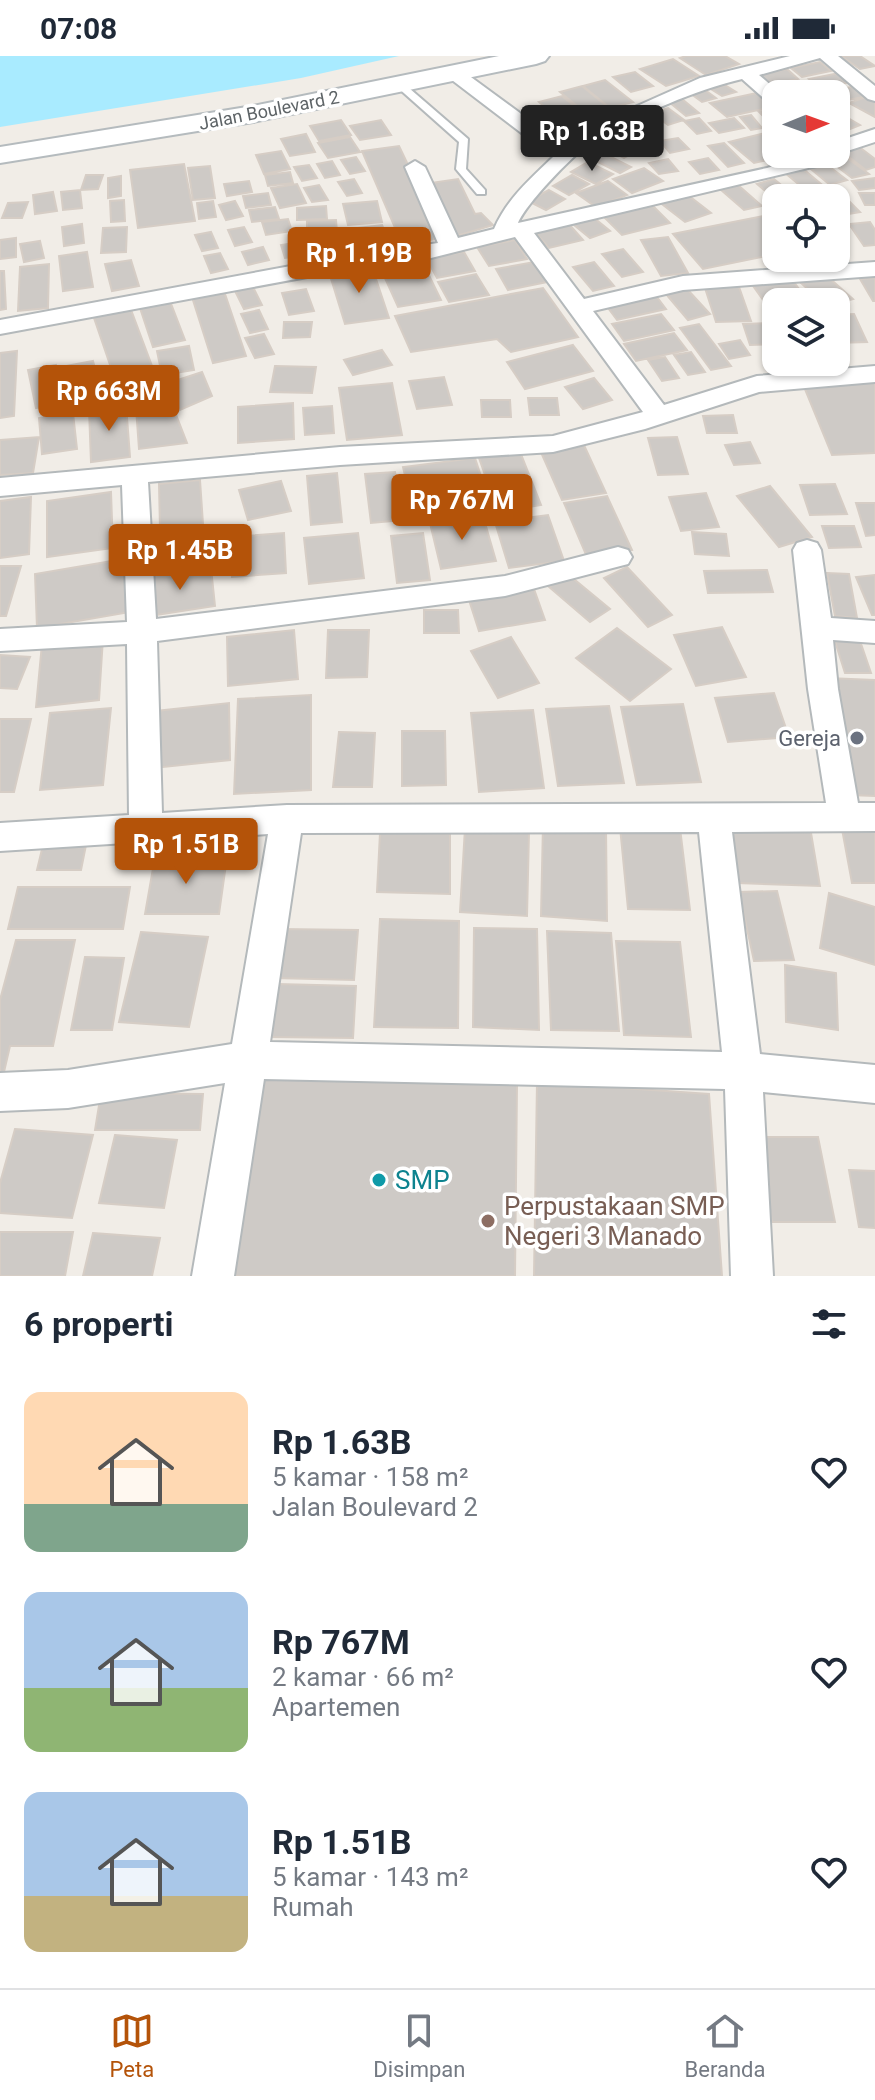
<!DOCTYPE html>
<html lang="id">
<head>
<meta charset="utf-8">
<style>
	body { margin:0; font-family:Roboto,sans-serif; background:#f2f2f3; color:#1f2937; height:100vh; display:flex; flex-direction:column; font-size:30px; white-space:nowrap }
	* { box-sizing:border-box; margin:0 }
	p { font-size:26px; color:#747a83 }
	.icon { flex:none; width:44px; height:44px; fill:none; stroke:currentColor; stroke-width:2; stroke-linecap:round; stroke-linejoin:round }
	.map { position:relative; height:1220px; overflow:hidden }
	.sheet { display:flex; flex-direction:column; background:#fff; flex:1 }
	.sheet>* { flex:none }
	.needle { width:52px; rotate:89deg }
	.controls { position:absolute; left:762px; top:24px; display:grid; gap:16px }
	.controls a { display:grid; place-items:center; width:88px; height:88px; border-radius:16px; background:#fff; box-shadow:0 2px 6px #0004; font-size:40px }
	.price { position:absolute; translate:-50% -68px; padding:0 18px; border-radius:8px; background:#b45309; color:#fff; font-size:26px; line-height:52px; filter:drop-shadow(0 2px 4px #0008) }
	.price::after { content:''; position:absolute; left:50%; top:48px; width:24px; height:18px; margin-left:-12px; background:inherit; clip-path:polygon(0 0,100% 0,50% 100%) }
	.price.selected { background:#222; color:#fff }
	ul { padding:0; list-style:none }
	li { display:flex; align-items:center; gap:24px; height:200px; padding:0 24px }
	li span { display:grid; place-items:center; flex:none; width:224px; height:160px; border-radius:16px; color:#555 }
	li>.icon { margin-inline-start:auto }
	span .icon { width:96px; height:96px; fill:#fffc; stroke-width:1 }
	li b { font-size:34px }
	h2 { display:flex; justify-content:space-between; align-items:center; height:96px; padding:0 24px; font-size:34px }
	.status { display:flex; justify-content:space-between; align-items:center; height:56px; padding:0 40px; background:#fff; direction:ltr }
	.status svg { height:22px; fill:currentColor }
	.menu { display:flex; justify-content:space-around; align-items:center; height:112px; border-top:2px solid #e0e1e3; background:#fff; font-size:22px; color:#747a83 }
	.menu a { display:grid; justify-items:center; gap:4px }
	.menu .selected { color:#b45309 }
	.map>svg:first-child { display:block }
	.water { fill:#a9ebff }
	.building { fill:#cecac6; stroke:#d6cdc5; stroke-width:2 }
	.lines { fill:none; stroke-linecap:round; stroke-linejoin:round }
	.lane-casing { stroke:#b4b9bb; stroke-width:4 }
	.street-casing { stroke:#b4b9bb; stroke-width:4 }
	.secondary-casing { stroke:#b5bbbe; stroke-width:4 }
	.lane { fill:#fff; fill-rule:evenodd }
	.street { fill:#fff; fill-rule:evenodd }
	.secondary { fill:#fff; fill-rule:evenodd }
	.worship-dot { fill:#6b7280; stroke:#fff; stroke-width:3 }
	.culture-dot { fill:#0f9aa8; stroke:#fff; stroke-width:3 }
	.education-dot { fill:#8d6e63; stroke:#fff; stroke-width:3 }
	.labels { text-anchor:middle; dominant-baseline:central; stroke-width:7; stroke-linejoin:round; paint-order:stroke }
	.far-street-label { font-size:18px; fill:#5e6467; stroke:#fff }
	.worship-label { font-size:22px; fill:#5b616d; stroke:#fff; text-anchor:end }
	.near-culture-label { font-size:26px; fill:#0d838f; stroke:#fff; text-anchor:start }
	.near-education-label { font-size:26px; fill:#785e54; stroke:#fff; text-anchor:start }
</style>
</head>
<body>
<div class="status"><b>07:08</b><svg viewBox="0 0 49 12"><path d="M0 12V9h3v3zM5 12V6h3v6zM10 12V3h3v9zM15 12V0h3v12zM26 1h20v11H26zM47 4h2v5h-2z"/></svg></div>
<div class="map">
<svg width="875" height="1220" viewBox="0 0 875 1220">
	<rect width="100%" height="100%" fill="#f1ede7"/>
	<path class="water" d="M0 0H399L301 22 0 71Z"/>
	<path class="building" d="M686 0H725L739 8 706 19 680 2Z
		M841 0H860L875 10 860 13Z
		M673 3 699 20 666 30 640 13Z
		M820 6 831 15 802 21 791 12Z
		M787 13 798 23 769 29 758 19Z
		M635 16 653 30 631 36 613 21Z
		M839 17 851 26 821 32 809 23Z
		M605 24 633 46 610 52 583 30Z
		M802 26 813 35 779 38 772 32Z
		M725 29 736 36 722 40 711 33Z
		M582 30 609 52 587 58 560 36Z
		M856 30 868 40 838 46 836 38 826 36Z
		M705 34 716 42 702 46 691 38Z
		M761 36 776 50 727 61 710 47Z
		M562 40 589 62 566 69 539 46Z
		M866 41 875 45V61L849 47Z
		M682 43 699 57 686 60 669 46Z
		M668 52 684 64 668 69 652 57Z
		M776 53V70H773L759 56Z
		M836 55 860 69 843 76 836 72Z
		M550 58 577 81 554 88 527 64Z
		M751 59 762 72 751 74 740 61Z
		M644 60 661 72 642 78 625 66Z
		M699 62 711 75 697 78 684 65Z
		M734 62 744 72 719 77 709 67Z
		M341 64 351 79 319 85 310 70Z
		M381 64 391 79 360 84 350 70Z
		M622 75 648 87 638 93 612 81Z
		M765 77 776 87V98L790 99 754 107 729 86Z
		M306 78 315 96 290 100 281 83Z
		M350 81 360 96 328 102 318 87Z
		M678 82 689 93 670 97 660 85Z
		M609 84 635 96 624 102 599 90Z
		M724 87 744 107 728 111 708 90Z
		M399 90 443 182 402 188 362 95Z
		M858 90 875 103V111L866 114 841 95Z
		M281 95 290 113 264 118 256 99Z
		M605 98 631 111 620 117 594 104Z
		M843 99 869 118 852 122 827 103Z
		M356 101 365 115 350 118 341 104Z
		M708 102 719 114 700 118 689 106Z
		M668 103 678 115 659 118 649 107Z
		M332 105 340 119 325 122 317 108Z
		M822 105 847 124 830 129 806 109Z
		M588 106 613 118 596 128 571 116Z
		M184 108 195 165 138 172 130 114Z
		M309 109 317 122 302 125 294 111Z
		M210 110 215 142 193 144 188 112Z
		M644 112 663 125 632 137 613 123Z
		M802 112 826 132 809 137 785 117Z
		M290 116 293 127 268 130 265 119Z
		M86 119H103L98 133 81 134Z
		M572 119 589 128 569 139 553 130Z
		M121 120V140L108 142V122Z
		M875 122V132L859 134 852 125Z
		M354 123 362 137 347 140 338 126Z
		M458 123 475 158 481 157 493 169 450 182 424 128Z
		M774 123 797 142 776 144 757 128Z
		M249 125 252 136 227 140 224 128Z
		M608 125 627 139 596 151 576 137Z
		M297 128 306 147 280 152 271 132Z
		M319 129 328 144 312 146 304 132Z
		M738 129 762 150 744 154 721 134Z
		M80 134 82 152 63 154 61 136Z
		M549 134 565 143 546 154 528 145Z
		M53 136 57 155 35 158 33 139Z
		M684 136 711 157 685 166 658 145Z
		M268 137 271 149 246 152 243 140Z
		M859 137H875V149H865Z
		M843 139 860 156 836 160V142H826Z
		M124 144 125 165 111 166 110 145Z
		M213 145 216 161 199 163 197 147Z
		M235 145 243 160 226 164 219 149Z
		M377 145 382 166 348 169 343 148Z
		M648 145 670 167 622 179 600 157Z
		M28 146 22 162H2L8 147Z
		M326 150 327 163 297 164V152Z
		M275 151 279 163 252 166 249 154Z
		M588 157 610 175 590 182 568 164Z
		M763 160 776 175V198L703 213 673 178Z
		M288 163 292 175 266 179 262 166Z
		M336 164 337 176 307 178V165Z
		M567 166 583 184 549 192 533 174Z
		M870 166 875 174V189L864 190 849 168Z
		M82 168 84 187 64 190 62 171Z
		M382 169 391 191 366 195 357 172Z
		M127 171 126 196 101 197 103 172Z
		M244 171 252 186 235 190 228 174Z
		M211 176 218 192 202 195 195 179Z
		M344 180 345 194 315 195 314 182Z
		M668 181 688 217 661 220 641 184Z
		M16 182V201L0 203V184Z
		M515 184 527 203 489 210 477 191Z
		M40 185 44 202 24 206 20 188Z
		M307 185 312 198 285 202 281 189Z
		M263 191 269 204 248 209 242 196Z
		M623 193 643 216 622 221 602 198Z
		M87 196 93 231 63 235 59 200Z
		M464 196 475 215 437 222 426 202Z
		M220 197 228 213 211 217 204 200Z
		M131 204 139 230 112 235 105 208Z
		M422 205 441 244 398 251 380 211Z
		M534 206 547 226 508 234 496 213Z
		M594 206 614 230 593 235 573 211Z
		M49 208 48 252 18 255 20 211Z
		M372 211 389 262 345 268 329 216Z
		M0 215H4L6 253 0 254Z
		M476 218 489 239 449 246 438 226Z
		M827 220 853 243 836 248 822 246 801 227Z
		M790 221 809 246H776V262L751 227Z
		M875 222V245H873L860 223Z
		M738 228 751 265 716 266 704 229Z
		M253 231 262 249 244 253 235 235Z
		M543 232 578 281 511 296 497 283 411 296 395 260Z
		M306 233 314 255 289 259 282 237Z
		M687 233 710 258 688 264 666 238Z
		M224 235 246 300 213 307 192 241Z
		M654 237 666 253 617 264 605 248Z
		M170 245 185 284 153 291 140 252Z
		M130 251 158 326 119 335 93 259Z
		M259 254 268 273 250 277 241 258Z
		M661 258 674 274 624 285 612 268Z
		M854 258 867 286 836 287V259Z
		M284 266H312L310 281 283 282Z
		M768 267 776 288 750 289 743 268Z
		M699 268 731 310 711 314 680 272Z
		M674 277 687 294 636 305 624 288Z
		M264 278 274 298 255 302 245 282Z
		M740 284 750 299 729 303 719 288Z
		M573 289 593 315 525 333 507 306Z
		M189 290 194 314 162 319 157 295Z
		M382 294 392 309 353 319 344 304Z
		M17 295 14 360 0 362V297Z
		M691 296 705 316 688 319 674 299Z
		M665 301 679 322 662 325 648 304Z
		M93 305 103 342 75 348 66 310Z
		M56 309 64 346 36 352 28 314Z
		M275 310 316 311 312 337 270 336Z
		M202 316 212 340 175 356 187 387 139 393 135 338Z
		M444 321 452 349 417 353 409 325Z
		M594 322 612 344 583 353 565 331Z
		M875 323V397L832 399 802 326Z
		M392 327 402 379 347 384 339 332Z
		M528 342H557L559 359H530Z
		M481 344H510L511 361H482Z
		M293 347 294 383 238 387V351Z
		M126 348 130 401 91 406 89 353Z
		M332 350 334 377 305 379 303 352Z
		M73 357 77 393 42 398 39 362Z
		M733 359 737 377H707L703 360Z
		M39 381 33 417 0 419V384Z
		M677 381 688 418 658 419 648 382Z
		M750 386 760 407 734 409 725 389Z
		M583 387 606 437 562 444 540 394Z
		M519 393 541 449 498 456 478 399Z
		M475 402 492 454 416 465 403 411Z
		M395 416 403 464 371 467 365 418Z
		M337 417 342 466 311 469 307 420Z
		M200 424 203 468 160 473 159 428Z
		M281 425 291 455 248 464 239 434Z
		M835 428 847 458 810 459 800 429Z
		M770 430 812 481 779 491 737 440Z
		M111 436 113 492 47 501V445Z
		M706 437 719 471 681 475 669 441Z
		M607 440 632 494 587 501 564 447Z
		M31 441 29 498 0 502V445Z
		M856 447H875V479L866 480Z
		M548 459 564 505 509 512 495 466Z
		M483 460 496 505 441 513 430 467Z
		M822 470H854L861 491 829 492Z
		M211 475 213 500 169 505 168 480Z
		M692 476 726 478 729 500 695 498Z
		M284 477 286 517 232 521V481Z
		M358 477 364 522 309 528 304 482Z
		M423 477 430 524 397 527 391 480Z
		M124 503 130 556 37 572 35 518Z
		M0 510H21L6 560H0Z
		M627 511 672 559 648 571 604 522Z
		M211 512 215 550 149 560 146 521Z
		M767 514 773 536 708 537 704 515Z
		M827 517 849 518 857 562 835 560Z
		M569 519 610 553 590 566 549 531Z
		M875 519V559H872L856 521Z
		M534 533 545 564 479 575 469 544Z
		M424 554H458L459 577H424Z
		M722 571 746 621 696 630 674 579Z
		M617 572 671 613 630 645 576 602Z
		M294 574 298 623 228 630 227 581Z
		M328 574H369L367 621 326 622Z
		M833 579H858L871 617H845Z
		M511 581 539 627 498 642 471 595Z
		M103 582 99 644 36 651 42 588Z
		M0 599 30 601 17 633 0 632Z
		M827 622 875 624V740L850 739Z
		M774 637 789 681 728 686 715 642Z
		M311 639V734L234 738 238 643Z
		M229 647 230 704 154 712 156 655Z
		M683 648 701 726 637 729 621 651Z
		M609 650 624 727 558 730 546 653Z
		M111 652 103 729 40 734 50 657Z
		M533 654 544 732 479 736 471 657Z
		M0 663H31L14 736H0Z
		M402 675H445L446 729 402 730Z
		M339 676 375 677 372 731H333Z
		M543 768 606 772 607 865 541 860Z
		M732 768 810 771 820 830 738 827Z
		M620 771 680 772 690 854 628 853Z
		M465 772 529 776 527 860 460 856Z
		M842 773 875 775V827H852Z
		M380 777 450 778V838L377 836Z
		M43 789H86L81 814H37Z
		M155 801H227L219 858H145Z
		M18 831H130L123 873H8Z
		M777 835 794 904 754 905 739 836Z
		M829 837 875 851V909L820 892Z
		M380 863 459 865 458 972 374 971Z
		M474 872 537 873 539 974 473 971Z
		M280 873 358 874 354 924 274 922Z
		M547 875 611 877 619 975 551 974Z
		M141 876 208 881 189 971 119 966Z
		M16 884H75L53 990H10L4 1016H0V944Z
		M616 885 680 886 691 981 624 979Z
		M85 901 124 902 112 974H71Z
		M785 909 836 917 838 974 786 966Z
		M277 928 356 930 353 982 271 981Z
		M258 1014 517 1028 515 1220H227Z
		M537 1026 709 1038 722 1220H534Z
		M101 1037 203 1038 200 1074H95Z
		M15 1073 93 1079 72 1162 0 1157V1127Z
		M115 1079 177 1084 164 1152 99 1147Z
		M757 1081H818L835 1166H772Z
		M849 1114 875 1115V1172L859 1171Z
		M0 1176H73L65 1220H0Z
		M93 1177 160 1182 152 1220H83Z"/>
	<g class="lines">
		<defs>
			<path id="lane" d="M396 26H402L468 83 466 113 485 134V138H477L456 113 459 86 396 30Z"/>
			<path id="street" d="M790 0H838L875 30V45L868 43 820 2 759 19 781 38H776V49L769 47 742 23C695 34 641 58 598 82 578 93 527 146 518 167L767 112 812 98H836V86L875 73V86L835 99 821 109 534 177 584 243 683 220 875 206V220L683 234 593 255 664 349 757 320 875 310V326L759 336 645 373 553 396 340 409 148 426 156 563 505 520 618 491 628 494 632 501 628 508 505 540 157 585 162 757 287 749 826 747 808 633 793 494 797 487 807 484 817 487 821 494 831 562 875 565V587L833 584 838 633 858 747H875V775L732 776 760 998 875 1009V1047L763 1036 773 1220H731L725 1033 264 1023 234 1220H192L225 1027 68 1052 0 1055V1017L68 1014 232 988 268 778 0 795V767L129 759 127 588 0 595V573L127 566 122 429 0 440V422L340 391 553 380 643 356 515 181 431 202 334 216 0 278V264L334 202 438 187 405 111 415 105 425 111 458 182 494 173C507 143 530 123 553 101L448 21 445 17 448 13H460L565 90 581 75 700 22ZM699 776 722 996 270 986 301 777Z"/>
			<path id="secondary" d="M499 0H549L545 5 536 8 253 66 0 107V91L253 50Z"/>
		</defs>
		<use href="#lane" class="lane-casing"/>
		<use href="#street" class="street-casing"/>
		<use href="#secondary" class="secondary-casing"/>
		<use href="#lane" class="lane"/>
		<use href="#street" class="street"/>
		<use href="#secondary" class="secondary"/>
	</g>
	<circle class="worship-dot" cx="857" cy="682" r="8"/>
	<circle class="culture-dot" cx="379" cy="1124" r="8"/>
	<circle class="education-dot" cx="488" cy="1165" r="8"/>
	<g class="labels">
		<g class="far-street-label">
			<text transform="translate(269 54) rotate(-11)">Jalan Boulevard 2</text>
		</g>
		<g class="worship-label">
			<text x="841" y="682">Gereja</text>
		</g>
		<g class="near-culture-label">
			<text x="395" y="1124">SMP</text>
		</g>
		<g class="near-education-label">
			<text x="504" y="1150">Perpustakaan SMP<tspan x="504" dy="30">Negeri 3 Manado</tspan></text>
		</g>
	</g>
</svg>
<div class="controls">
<a><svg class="needle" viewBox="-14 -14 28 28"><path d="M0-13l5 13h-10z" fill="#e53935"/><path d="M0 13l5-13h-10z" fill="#747a83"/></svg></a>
<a><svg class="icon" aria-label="locate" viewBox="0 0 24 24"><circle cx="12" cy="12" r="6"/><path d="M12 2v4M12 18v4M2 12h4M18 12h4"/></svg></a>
<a><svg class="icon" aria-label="layers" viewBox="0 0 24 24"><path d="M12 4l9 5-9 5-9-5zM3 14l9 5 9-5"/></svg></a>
</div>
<b class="price selected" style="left:592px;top:117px">Rp 1.63B</b>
<b class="price" style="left:359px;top:239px">Rp 1.19B</b>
<b class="price" style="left:109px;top:377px">Rp 663M</b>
<b class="price" style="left:462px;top:486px">Rp 767M</b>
<b class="price" style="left:180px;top:536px">Rp 1.45B</b>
<b class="price" style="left:186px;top:830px">Rp 1.51B</b>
</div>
<section class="sheet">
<h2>6 properti<svg class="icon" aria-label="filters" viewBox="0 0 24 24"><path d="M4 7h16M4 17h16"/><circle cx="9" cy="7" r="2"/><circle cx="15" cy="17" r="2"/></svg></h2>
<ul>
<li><span style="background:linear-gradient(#ffd9b3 70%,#7fa58c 0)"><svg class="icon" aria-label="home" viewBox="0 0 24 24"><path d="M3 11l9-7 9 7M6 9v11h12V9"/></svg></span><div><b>Rp 1.63B</b><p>5 kamar · 158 m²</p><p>Jalan Boulevard 2</p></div><svg class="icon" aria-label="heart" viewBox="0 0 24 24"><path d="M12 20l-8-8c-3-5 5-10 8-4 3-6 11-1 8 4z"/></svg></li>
<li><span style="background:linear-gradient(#a9c7e8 60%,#8fb573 0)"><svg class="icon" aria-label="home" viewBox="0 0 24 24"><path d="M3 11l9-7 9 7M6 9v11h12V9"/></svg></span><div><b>Rp 767M</b><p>2 kamar · 66 m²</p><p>Apartemen</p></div><svg class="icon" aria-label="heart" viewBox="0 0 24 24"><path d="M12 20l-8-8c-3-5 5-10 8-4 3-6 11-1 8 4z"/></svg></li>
<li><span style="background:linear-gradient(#a9c7e8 65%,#c2b280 0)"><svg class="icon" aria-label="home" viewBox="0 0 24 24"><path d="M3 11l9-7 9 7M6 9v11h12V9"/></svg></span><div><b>Rp 1.51B</b><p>5 kamar · 143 m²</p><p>Rumah</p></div><svg class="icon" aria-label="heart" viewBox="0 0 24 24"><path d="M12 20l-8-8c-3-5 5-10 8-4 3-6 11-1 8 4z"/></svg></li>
</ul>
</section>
<nav class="menu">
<a class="selected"><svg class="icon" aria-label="map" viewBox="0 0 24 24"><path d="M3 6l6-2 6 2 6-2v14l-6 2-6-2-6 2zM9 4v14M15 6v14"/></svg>Peta</a>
<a><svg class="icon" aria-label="saved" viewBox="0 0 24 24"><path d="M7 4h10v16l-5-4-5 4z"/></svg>Disimpan</a>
<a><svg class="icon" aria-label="home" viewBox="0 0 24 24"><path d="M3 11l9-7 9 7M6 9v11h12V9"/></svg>Beranda</a>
</nav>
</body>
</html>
